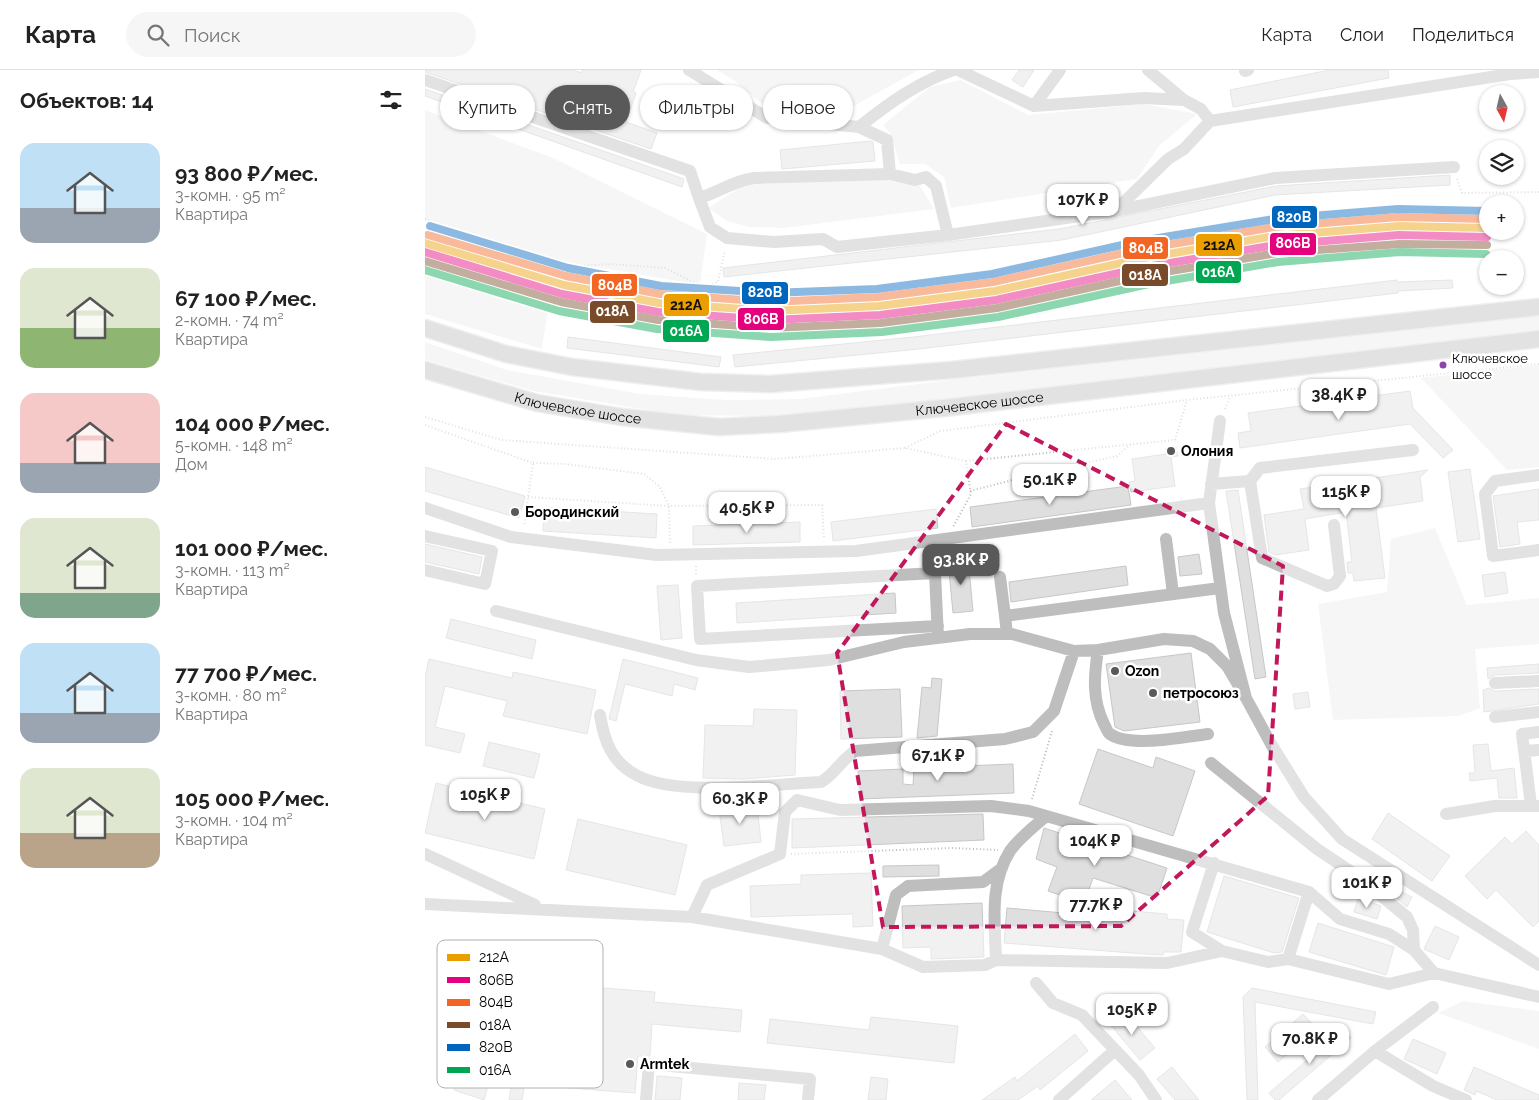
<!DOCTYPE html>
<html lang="ru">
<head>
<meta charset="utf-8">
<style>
	body { margin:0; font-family:Raleway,sans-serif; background:#f6f6f6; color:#222; height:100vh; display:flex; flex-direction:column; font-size:19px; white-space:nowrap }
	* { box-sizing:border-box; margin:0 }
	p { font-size:16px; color:#767676 }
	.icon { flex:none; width:28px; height:28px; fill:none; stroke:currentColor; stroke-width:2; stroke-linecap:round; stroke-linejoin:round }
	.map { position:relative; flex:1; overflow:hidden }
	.drawer { display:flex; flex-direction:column; background:#fff; width:425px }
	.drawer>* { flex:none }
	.banner { position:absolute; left:15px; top:15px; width:475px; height:45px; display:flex; gap:10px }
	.needle { width:32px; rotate:172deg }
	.buttons { position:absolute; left:1054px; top:15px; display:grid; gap:10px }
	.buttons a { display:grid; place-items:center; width:45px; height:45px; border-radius:50%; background:#fff; box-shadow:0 1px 4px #0004; font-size:25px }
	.price { position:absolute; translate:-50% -42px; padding:0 11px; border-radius:10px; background:#fff; color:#222; font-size:16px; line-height:32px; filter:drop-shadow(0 1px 2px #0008) }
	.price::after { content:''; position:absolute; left:50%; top:30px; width:15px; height:11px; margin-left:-8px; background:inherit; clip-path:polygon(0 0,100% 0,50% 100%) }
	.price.active { background:#595959; color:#fff }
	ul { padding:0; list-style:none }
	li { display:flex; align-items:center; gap:15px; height:125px; padding:0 20px }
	li span { display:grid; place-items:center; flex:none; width:140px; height:100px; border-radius:15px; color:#555 }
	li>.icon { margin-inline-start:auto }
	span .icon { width:60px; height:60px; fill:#fffc; stroke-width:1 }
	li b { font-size:21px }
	h2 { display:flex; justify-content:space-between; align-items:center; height:60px; padding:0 20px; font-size:21px }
	.tag { padding:0 18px; border-radius:22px; background:#fff; box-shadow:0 1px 4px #0004; font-size:18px; line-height:45px }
	.tag.active { background:#595959; color:#fff }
	header { display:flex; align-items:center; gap:30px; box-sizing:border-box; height:70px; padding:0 25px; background:#fff; border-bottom:1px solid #e0e0e0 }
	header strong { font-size:24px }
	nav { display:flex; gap:28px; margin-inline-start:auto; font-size:18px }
	.search { width:350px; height:45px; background:#f6f6f6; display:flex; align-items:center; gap:12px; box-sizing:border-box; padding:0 18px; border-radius:28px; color:#767676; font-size:19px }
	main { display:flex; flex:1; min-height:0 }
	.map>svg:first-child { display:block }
	.green { fill:#ececec }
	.building { fill:#dfdfdf; stroke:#c7c7c7 }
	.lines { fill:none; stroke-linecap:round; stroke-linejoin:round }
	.major-casing { stroke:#dbdbdb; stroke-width:19 }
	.path { stroke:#b9b9b9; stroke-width:2; stroke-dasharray:1 2.5; stroke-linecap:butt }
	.minor { stroke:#bebebe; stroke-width:12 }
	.major { stroke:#bebebe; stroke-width:16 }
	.rail-1-casing { stroke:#fff; stroke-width:11 }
	.rail-2-casing { stroke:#fff; stroke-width:11 }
	.rail-3-casing { stroke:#fff; stroke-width:11 }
	.rail-4-casing { stroke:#fff; stroke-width:11 }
	.rail-5-casing { stroke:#fff; stroke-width:11 }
	.rail-6-casing { stroke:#fff; stroke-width:11 }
	.rail-1 { stroke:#eb9e00; stroke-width:8 }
	.rail-2 { stroke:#e5007d; stroke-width:8 }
	.rail-3 { stroke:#f26522; stroke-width:8 }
	.rail-4 { stroke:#7a4b2a; stroke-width:8 }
	.rail-5 { stroke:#0065bd; stroke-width:8 }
	.rail-6 { stroke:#00a651; stroke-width:8 }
	.marked { fill:none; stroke:#c2185b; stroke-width:4; stroke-dasharray:10 6; stroke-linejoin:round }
	.bus-dot { fill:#8e44ad; stroke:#fff; stroke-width:2 }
	.poi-dot { fill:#595959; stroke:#fff; stroke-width:2 }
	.labels { text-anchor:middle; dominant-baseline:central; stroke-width:5; stroke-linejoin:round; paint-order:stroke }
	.bus-label { font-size:13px; fill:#000; stroke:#fff; text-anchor:start }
	.street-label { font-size:14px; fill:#000; stroke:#fff }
	.poi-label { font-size:14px; font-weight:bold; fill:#000; stroke:#fff; text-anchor:start }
	.key { fill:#fff; stroke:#b2b2b2; stroke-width:1 }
	.key-label { font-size:14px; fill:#000 }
	.line-badge { stroke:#fff; stroke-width:2 }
	.badge-label { font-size:14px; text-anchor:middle; font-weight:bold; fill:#fff }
	.pale-badge-label { font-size:14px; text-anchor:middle; font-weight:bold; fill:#111 }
</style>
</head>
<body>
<header>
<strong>Карта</strong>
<div class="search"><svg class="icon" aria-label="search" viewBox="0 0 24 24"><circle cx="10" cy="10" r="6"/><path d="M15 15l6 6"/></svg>Поиск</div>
<nav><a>Карта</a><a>Слои</a><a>Поделиться</a></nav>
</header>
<main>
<section class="drawer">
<h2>Объектов: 14<svg class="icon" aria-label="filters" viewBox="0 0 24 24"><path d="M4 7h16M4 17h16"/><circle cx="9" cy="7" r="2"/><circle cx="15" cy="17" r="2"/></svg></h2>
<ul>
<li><span style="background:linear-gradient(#bfe0f5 65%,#9aa5b1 0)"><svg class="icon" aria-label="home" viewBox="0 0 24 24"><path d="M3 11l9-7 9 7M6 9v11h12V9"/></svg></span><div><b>93 800 ₽/мес.</b><p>3-комн. · 95 m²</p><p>Квартира</p></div></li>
<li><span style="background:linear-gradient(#dfe7d0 60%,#8fb573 0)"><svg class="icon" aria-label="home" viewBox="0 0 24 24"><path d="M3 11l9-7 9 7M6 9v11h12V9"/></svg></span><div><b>67 100 ₽/мес.</b><p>2-комн. · 74 m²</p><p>Квартира</p></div></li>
<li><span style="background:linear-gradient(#f6c9c9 70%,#9aa5b1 0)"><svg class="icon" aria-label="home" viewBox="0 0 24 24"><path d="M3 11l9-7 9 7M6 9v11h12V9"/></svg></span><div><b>104 000 ₽/мес.</b><p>5-комн. · 148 m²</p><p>Дом</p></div></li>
<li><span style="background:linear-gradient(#dfe7d0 75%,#7fa58c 0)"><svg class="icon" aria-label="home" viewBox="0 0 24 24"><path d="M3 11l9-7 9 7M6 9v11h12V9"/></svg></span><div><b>101 000 ₽/мес.</b><p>3-комн. · 113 m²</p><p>Квартира</p></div></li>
<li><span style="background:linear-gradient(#bfe0f5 70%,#9aa5b1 0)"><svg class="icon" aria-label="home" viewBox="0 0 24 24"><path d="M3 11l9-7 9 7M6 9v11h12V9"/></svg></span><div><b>77 700 ₽/мес.</b><p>3-комн. · 80 m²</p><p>Квартира</p></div></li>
<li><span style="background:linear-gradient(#dfe7d0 65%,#b9a48a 0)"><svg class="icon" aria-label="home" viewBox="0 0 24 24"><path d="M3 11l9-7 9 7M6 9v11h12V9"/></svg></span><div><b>105 000 ₽/мес.</b><p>3-комн. · 104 m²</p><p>Квартира</p></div></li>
</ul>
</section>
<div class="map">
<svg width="1114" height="1030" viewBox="0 0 1114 1030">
	<rect width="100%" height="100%" fill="#fff"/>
	<path class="green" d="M292 0H494L416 43 336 33 310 11Z
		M536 10 603 45 719 34 772 44 734 76 712 109 526 138 519 107 500 94H475L465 63 458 55 505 17Z
		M0 40 128 88 282 164 275 215C183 198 86 188 0 150Z
		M456 109 495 116 509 139 359 158 324 157 302 151 283 138 319 115Z
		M0 186 125 226 117 279 0 244Z
		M1114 246V262L517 331 349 346 253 345 109 321 0 290V272L82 300 215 324 301 330 375 329 525 310Z
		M1114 295V397L1082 400 996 308Z
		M1010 458 1042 535 1114 528V574L1050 579 1055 638 1034 646 908 650 893 534 962 522 966 469Z
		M1038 931 1114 941V979L1013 943Z"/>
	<path class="building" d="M0 0H148L157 3V0H216L208 22 211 23 201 52 232 63 226 79 0 2Z
		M594 0H609L598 17 587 10Z
		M905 0H963L964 8 808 37 805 20Z
		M0 19 259 109 257 117 0 26Z
		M445 71 448 72 450 91 357 99 355 80Z
		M1025 105V115L850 125 637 170 299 207 298 198 634 159 851 116Z
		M972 210V212L1027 210 1028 218 973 221V223L494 279 310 297 308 285 488 267Z
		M143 267 296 287 294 297 142 278Z
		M985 321 988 338 1028 380 1018 388 985 354 815 378 813 363 826 361 823 343Z
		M751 377 753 386 746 387 750 416 706 422 704 412 710 411 707 389 741 384 740 379Z
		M0 397 100 426 94 448 0 421Z
		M1045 399 1055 469 1033 472 1023 402Z
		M1003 400 995 407 998 431 951 438 960 508 929 511 928 503H923L922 492H927L921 442 880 449 884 480 850 485 844 482 839 445 879 439 875 419Z
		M703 416 706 435 547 457 545 437Z
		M1114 419V450L1092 452 1095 474 1075 477 1068 426Z
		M813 420 841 607 830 609 801 421Z
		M119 437 232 444 231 468 118 461Z
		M511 439 513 458 408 471 406 452Z
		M375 452V472L268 475V456Z
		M0 474 57 487 54 504 0 492Z
		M774 484 777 504 755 506 753 487Z
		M543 488 548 541 528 543 523 490Z
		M701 496 703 515 586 532 584 512Z
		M1080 502 1083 523 1060 527 1057 505Z
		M253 515 257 568 236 570 232 516Z
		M470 523 471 543 312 553 311 533Z
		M26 549 111 570 107 589 21 568Z
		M766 583 775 652 699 661 690 657 681 594Z
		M4 589 87 608 88 602 171 620 162 664 78 646 82 631 20 616 10 657 40 664 35 683 0 675V607Z
		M198 589 273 608 270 620 249 614 247 626 200 614 191 651 184 649Z
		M1114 594V603L1070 605 1063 609 1062 598Z
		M507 608 517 609 512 666 492 668 497 617 506 618Z
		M1064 618 1070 621 1114 619V634L1059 642 1058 620Z
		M475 619 477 667 416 669 415 621Z
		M883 622 885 637 870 639 868 624Z
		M329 639 372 640 370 705 319 709 278 708 280 655 328 656Z
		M64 672 115 684 109 708 58 696Z
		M1063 674 1066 701 1089 698 1092 728H1074L1072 708 1045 711 1044 703H1050L1048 675Z
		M673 679 728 698 731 687 770 701 748 766 654 734Z
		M588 694 589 723 435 729 433 701 478 699V714L488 715 489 698Z
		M11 713 120 739 109 789 0 763Z
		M332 735 336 772 299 776 294 739Z
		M963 743 1025 786 1007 811 947 769Z
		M558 744 559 770 367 778V749Z
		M153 749 262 775 250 825 141 800Z
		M619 758 742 798 732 828 668 808 659 833 623 821 632 797 611 789Z
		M1101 761 1114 775V851L1108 857 1071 820 1062 829 1040 806 1080 767 1087 774Z
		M514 795V806L458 807V796Z
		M446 803 448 856 428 857V844L326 847 325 816 376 814V805Z
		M799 806 874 828 857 882 849 883 782 862Z
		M962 815 987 827 982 837 960 819Z
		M933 828 956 836 952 849 929 842Z
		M557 833 559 887 506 889V877L478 878 477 836Z
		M582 838 695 848 697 840 742 844V849L759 850 756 882H739L738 885 720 884 579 873Z
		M893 853 969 877 961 905 884 882Z
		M1010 856 1034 867 1024 890 999 879Z
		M139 915 230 922 229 932 317 940 315 962 227 954 225 986H213L210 1023 131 1017Z
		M827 918 951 942 948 954 830 932 833 1030H822L818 927Z
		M699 941 730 978 715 990 684 953Z
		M878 944 892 959 853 992 840 977Z
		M446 947 533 956 529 993 342 973 345 949 444 960Z
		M918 959 926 968 854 1030H850L844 1023Z
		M650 964 663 981 615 1020 613 1016 593 1030H557L590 1007 592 1011Z
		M988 969 1021 983 1012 1004 979 989Z
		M42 970 73 979 59 1030 29 1020Z
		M747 997 774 1030H750L732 1009Z
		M1049 997 1114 1025V1030H1072L1051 1021 1050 1025 1039 1020Z
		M232 1006 257 1008 255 1030H230Z
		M446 1007 463 1009 461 1030H443Z
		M690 1010 707 1030H666Z
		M314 1013 341 1015 339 1030H313Z
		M86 1016 99 1019 97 1030H84Z"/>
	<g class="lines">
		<defs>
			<g id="major">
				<path d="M0 258 81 284 147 297 276 312 345 314 527 300 1114 237"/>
				<path id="s1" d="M0 300 112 333 197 347 294 357 354 354 519 338 1114 269"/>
			</g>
		</defs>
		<use href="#major" class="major-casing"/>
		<path class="path" d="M1032 109 1037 123 1114 122
			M0 149 67 181 151 196 185 194 240 198 278 217 293 212 300 180
			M800 339 805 326
			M0 347 76 370 351 389 480 378 541 391 546 424 528 457
			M0 355 108 393 99 456
			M480 378 515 361 762 330 1114 294
			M541 391 750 370 762 330
			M108 393 140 394 219 404 235 417 244 436 245 473
			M545 421 619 402 692 386 706 374
			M103 427 244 436 397 435 399 469
			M568 475 573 497
			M509 482V493
			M271 496V506
			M607 729 627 661
			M366 784 527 778 573 780"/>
		<path class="minor" d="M264 0 342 48 434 57C464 33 492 13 528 0
			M533 0 609 36 719 28 759 30 776 39 785 51
			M723 0 759 30
			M820 1 823 0
			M0 10 265 101 274 128C295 122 307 111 329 108L465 104 490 110 501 107 511 116 523 165
			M609 36 635 0
			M785 51 1085 4 1114 2
			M434 57 462 70 465 104
			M274 128 285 157 302 168 349 172 398 169 412 177 523 165 690 141 850 108 1029 97
			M690 141 743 89 759 79 785 51
			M795 351 784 433 799 543 821 628 846 674 879 727 917 769 1114 895
			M1114 405 1070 411 1060 424 1068 486 1114 480
			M786 414 825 411
			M0 438 86 467 232 485 431 481 784 433
			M909 455 915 506 909 514 902 516 837 488 825 411 835 398 988 380
			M0 466 67 481 60 514 0 500
			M741 469 748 524
			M575 507 580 546
			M71 541 271 590 324 597 404 590 479 572 545 564H587L649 581 673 580 739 569 768 571 785 579 802 596 821 628
			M513 556 275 569 272 516 510 503 513 568
			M582 564 580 546 795 518
			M673 580C669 606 667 630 679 654 681 657 682 662 685 664 705 678 759 667 783 664
			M1070 613 1114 611
			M175 645C179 671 187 693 213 706 253 727 349 714 396 712 410 704 416 690 430 681L580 669 608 662 629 641 649 581
			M1070 647 1114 642
			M1100 681 1114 680
			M786 693 892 779 931 805 982 847 988 860 989 880
			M1106 735 1097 664 1114 662
			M1021 744 1070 736H1114
			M0 784 110 835
			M789 793 767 862 797 881
			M0 834 267 847 457 879 498 897 560 895 571 890 742 893 797 881 843 892 863 889 964 914 1009 903 1114 927
			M267 847 282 815 355 784 360 742 372 730 415 740 566 736 604 741 884 822 915 849 964 864 989 880 1009 903
			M457 879 471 825 483 816 558 812 577 798
			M863 889 884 822
			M571 890C570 853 564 814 585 781 594 768 610 756 621 746
			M611 913 628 933 657 945 714 1005 731 1030
			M950 981 1008 1016 1041 1030
			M221 1030 224 994 385 1009 383 1030
			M634 1030 690 980
			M893 1030 950 981 1008 937"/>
		<use href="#major" class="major"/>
		<defs>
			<path id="rail-1" d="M0 173 139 215 234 233 345 241 454 236 570 221 719 188 850 166 974 156 1062 158"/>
			<path id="rail-2" d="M0 182 137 224 233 242 345 250 455 245 571 230 721 197 851 175 974 165 1062 167"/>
			<path id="rail-3" d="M3 165 141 206 235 224 345 232 453 227 568 212 717 179 849 157 973 147 1062 149"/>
			<path id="rail-4" d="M0 191 136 232 233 250 346 258 456 253 572 238 722 205 852 183 975 174 1062 175"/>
			<path id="rail-5" d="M5 156 143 198 236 216 345 223 452 219 567 204 715 171 849 149 973 139 1062 141"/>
			<path id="rail-6" d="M0 200 134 241 232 259 346 267 457 262 573 247 724 214 853 192 975 182 1061 184"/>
		</defs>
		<use href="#rail-1" class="rail-1-casing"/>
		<use href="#rail-2" class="rail-2-casing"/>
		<use href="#rail-3" class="rail-3-casing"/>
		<use href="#rail-4" class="rail-4-casing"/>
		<use href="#rail-5" class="rail-5-casing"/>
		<use href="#rail-6" class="rail-6-casing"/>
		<use href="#rail-1" class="rail-1"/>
		<use href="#rail-2" class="rail-2"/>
		<use href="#rail-3" class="rail-3"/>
		<use href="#rail-4" class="rail-4"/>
		<use href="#rail-5" class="rail-5"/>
		<use href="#rail-6" class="rail-6"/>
	</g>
	<path d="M0 0H1114V1030H0ZM581 354 858 496 843 726 696 856 458 857 412 583Z" fill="#fff" fill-opacity=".55" fill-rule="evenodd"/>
	<path class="marked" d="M581 354 858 496 843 726 696 856 458 857 412 583Z"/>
	<circle class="bus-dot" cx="1018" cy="295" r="4.5"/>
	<g class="poi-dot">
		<circle cx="746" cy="381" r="5"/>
		<circle cx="90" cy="442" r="5"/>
		<circle cx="690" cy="601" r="5"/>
		<circle cx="728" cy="623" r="5"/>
		<circle cx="205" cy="994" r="5"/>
	</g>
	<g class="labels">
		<g class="bus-label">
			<text x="1027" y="288">Ключевское<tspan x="1027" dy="16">шоссе</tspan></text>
		</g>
		<g class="street-label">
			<text stroke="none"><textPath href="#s1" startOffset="562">Ключевское шоссе</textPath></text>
			<text stroke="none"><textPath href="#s1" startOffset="158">Ключевское шоссе</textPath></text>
		</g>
		<g class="poi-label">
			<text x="756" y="381">Олония</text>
			<text x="100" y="442">Бородинский</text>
			<text x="700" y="601">Ozon</text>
			<text x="738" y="623">петросоюз</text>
			<text x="215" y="994">Armtek</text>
		</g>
	</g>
	<rect x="12" y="870" width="166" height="148" rx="8" class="key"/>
	<rect x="22" y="884" width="23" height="7" fill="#eb9e00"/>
	<rect x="22" y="907" width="23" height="6" fill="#e5007d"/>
	<rect x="22" y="929" width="23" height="7" fill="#f26522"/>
	<rect x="22" y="952" width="23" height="6" fill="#7a4b2a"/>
	<rect x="22" y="974" width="23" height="7" fill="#0065bd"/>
	<rect x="22" y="997" width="23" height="6" fill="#00a651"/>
	<g class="key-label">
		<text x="54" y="892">212А</text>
		<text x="54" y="915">806В</text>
		<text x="54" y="937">804В</text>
		<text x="54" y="960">018А</text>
		<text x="54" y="982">820В</text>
		<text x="54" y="1005">016А</text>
	</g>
	<g class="line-badge">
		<rect x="846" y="135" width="47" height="24" rx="5" fill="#0065bd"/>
		<rect x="844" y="162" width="48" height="24" rx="5" fill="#e5007d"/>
		<rect x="770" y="163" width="48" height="24" rx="5" fill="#eb9e00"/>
		<rect x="697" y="166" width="47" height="24" rx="5" fill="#f26522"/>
		<rect x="770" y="190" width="47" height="24" rx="5" fill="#00a651"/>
		<rect x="696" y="193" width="48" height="24" rx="5" fill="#7a4b2a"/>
		<rect x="166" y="203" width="47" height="24" rx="5" fill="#f26522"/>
		<rect x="316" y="211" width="48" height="24" rx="5" fill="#0065bd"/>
		<rect x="238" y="223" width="47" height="24" rx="5" fill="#eb9e00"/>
		<rect x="164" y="230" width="47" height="24" rx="5" fill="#7a4b2a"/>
		<rect x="312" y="237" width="48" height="24" rx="5" fill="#e5007d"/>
		<rect x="237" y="249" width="48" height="24" rx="5" fill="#00a651"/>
	</g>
	<g class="badge-label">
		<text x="869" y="152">820В</text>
		<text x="868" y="178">806В</text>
		<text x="721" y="183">804В</text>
		<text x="793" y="207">016А</text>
		<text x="720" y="210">018А</text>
		<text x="190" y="220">804В</text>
		<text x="340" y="227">820В</text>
		<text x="187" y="246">018А</text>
		<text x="336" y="254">806В</text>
		<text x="261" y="266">016А</text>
	</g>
	<g class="pale-badge-label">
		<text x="794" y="180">212А</text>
		<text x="261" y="240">212А</text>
	</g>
</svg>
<div class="buttons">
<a><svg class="needle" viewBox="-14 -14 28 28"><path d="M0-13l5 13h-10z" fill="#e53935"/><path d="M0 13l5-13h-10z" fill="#767676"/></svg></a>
<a><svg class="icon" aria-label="layers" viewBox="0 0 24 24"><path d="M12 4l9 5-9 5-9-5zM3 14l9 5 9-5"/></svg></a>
<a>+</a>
<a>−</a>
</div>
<b class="price" style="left:658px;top:156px">107K ₽</b>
<b class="price" style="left:914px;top:351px">38.4K ₽</b>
<b class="price" style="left:625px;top:436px">50.1K ₽</b>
<b class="price" style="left:921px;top:448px">115K ₽</b>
<b class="price" style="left:322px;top:464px">40.5K ₽</b>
<b class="price active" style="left:536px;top:516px">93.8K ₽</b>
<b class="price" style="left:513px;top:712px">67.1K ₽</b>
<b class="price" style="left:60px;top:751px">105K ₽</b>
<b class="price" style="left:315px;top:755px">60.3K ₽</b>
<b class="price" style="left:670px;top:797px">104K ₽</b>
<b class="price" style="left:942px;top:839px">101K ₽</b>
<b class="price" style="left:671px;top:861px">77.7K ₽</b>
<b class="price" style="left:707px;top:966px">105K ₽</b>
<b class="price" style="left:885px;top:995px">70.8K ₽</b>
<div class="banner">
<a class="tag">Купить</a>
<a class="tag active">Снять</a>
<a class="tag">Фильтры</a>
<a class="tag">Новое</a>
</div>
</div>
</main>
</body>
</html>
